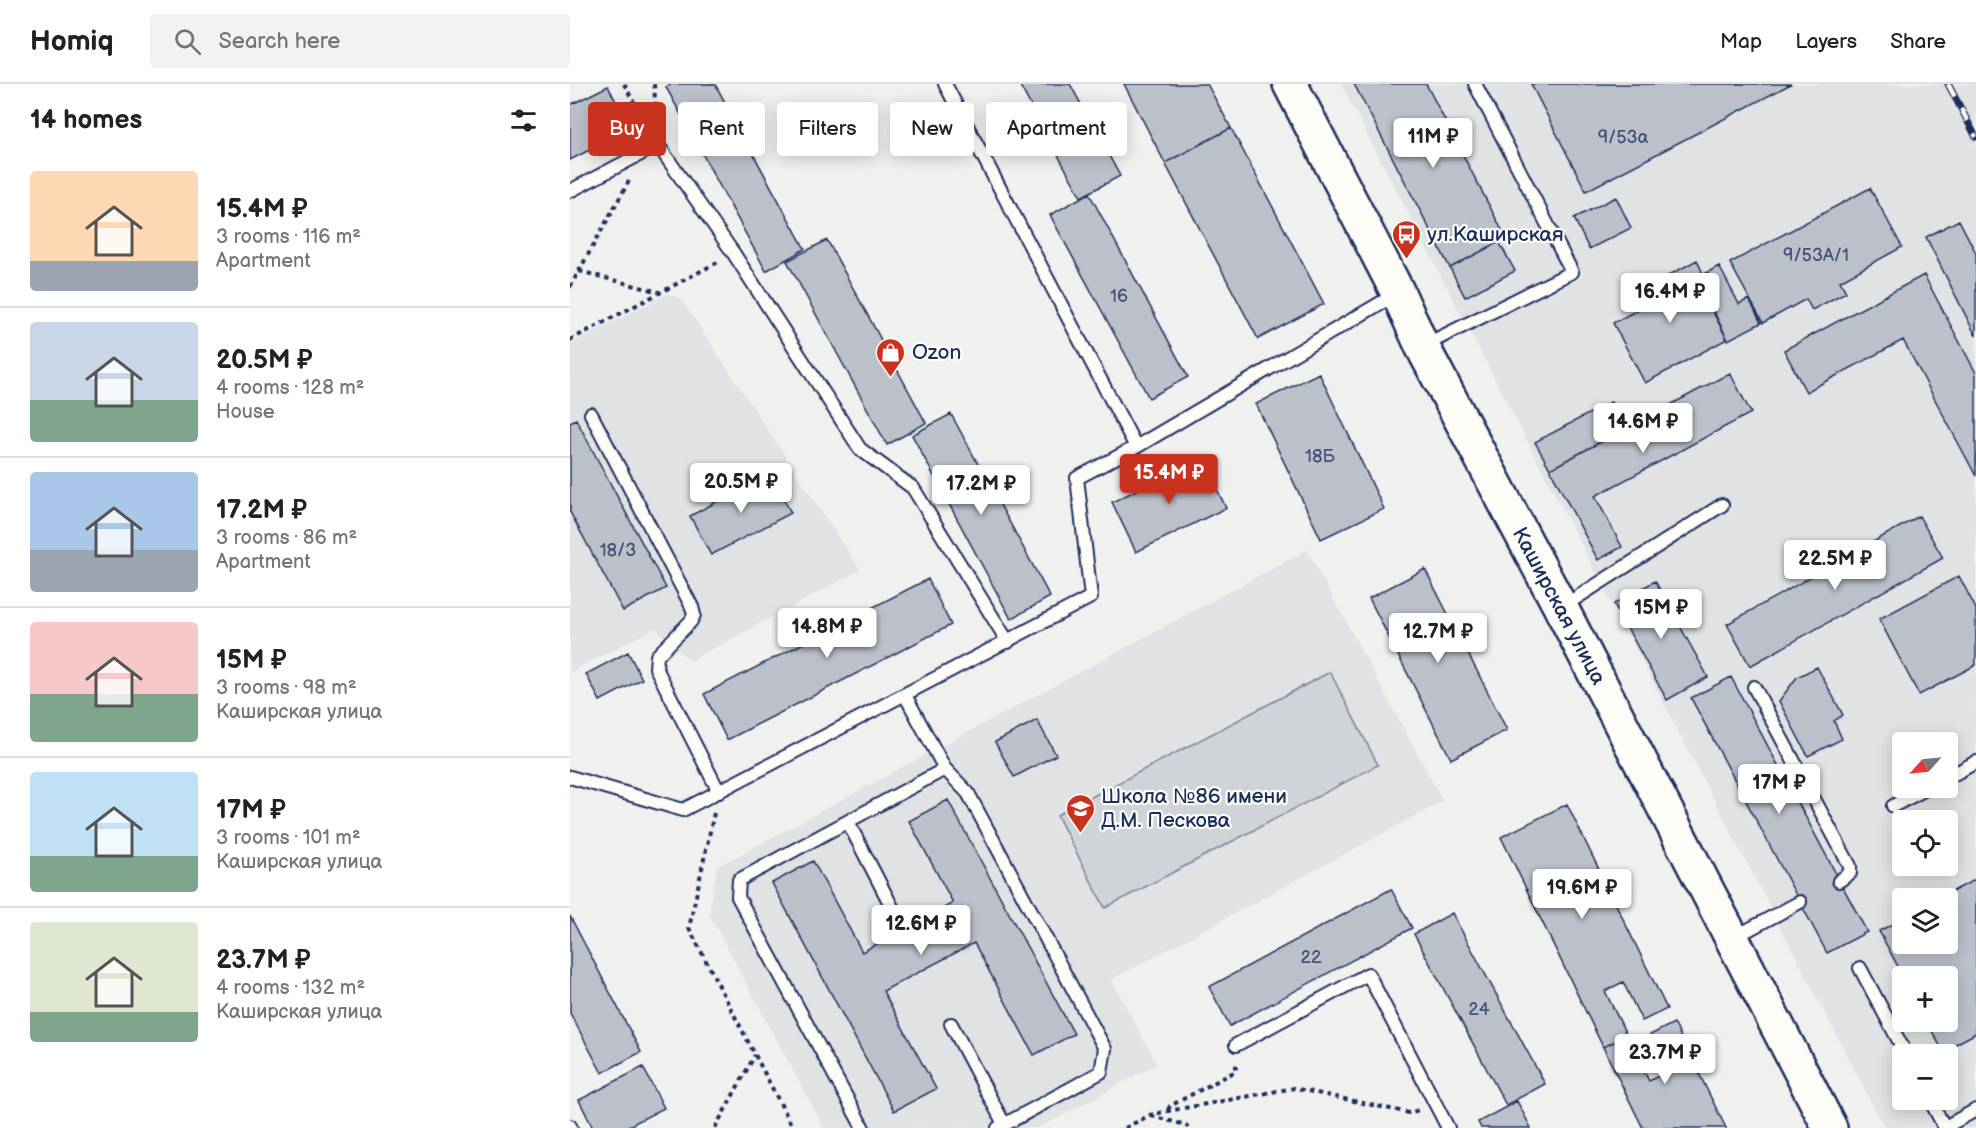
<!DOCTYPE html>
<html lang="en">
<head>
<meta charset="utf-8">
<style>
	body { margin:0; font-family:"Balsamiq Sans",sans-serif; background:#f2f2f2; color:#222; height:100vh; display:flex; flex-direction:column; font-size:22px; white-space:nowrap }
	* { box-sizing:border-box; margin:0 }
	p { font-size:20px; color:#767676 }
	.icon { flex:none; width:33px; height:33px; fill:none; stroke:currentColor; stroke-width:2; stroke-linecap:round; stroke-linejoin:round }
	.map { position:relative; flex:1; overflow:hidden }
	.panel { display:flex; flex-direction:column; background:#fff; width:570px }
	.panel>* { flex:none }
	.guide { position:absolute; left:18px; top:18px; width:570px; height:54px; display:flex; gap:12px }
	.needle { width:39px; rotate:243deg }
	.fabs { position:absolute; left:1322px; top:648px; display:grid; gap:12px }
	.fabs a { display:grid; place-items:center; width:66px; height:66px; border-radius:6px; background:#fff; box-shadow:0 3px 15px #0003; font-size:30px }
	.price { position:absolute; translate:-50% -51px; padding:0 14px; border-radius:6px; background:#fff; color:#222; font-size:20px; line-height:39px; filter:drop-shadow(0 2px 3px #0008) }
	.price::after { content:''; position:absolute; left:50%; top:36px; width:18px; height:14px; margin-left:-9px; background:inherit; clip-path:polygon(0 0,100% 0,50% 100%) }
	.price.selected { background:#c8321e; color:#fff }
	ul { padding:0; list-style:none }
	li { display:flex; align-items:center; gap:18px; height:150px; padding:0 30px }
	li+li { border-top:2px solid #e0e0e0 }
	li span { display:grid; place-items:center; flex:none; width:168px; height:120px; border-radius:6px; color:#555 }
	li>.icon { margin-inline-start:auto }
	span .icon { width:72px; height:72px; fill:#fffc; stroke-width:1 }
	li b { font-size:26px }
	h2 { display:flex; justify-content:space-between; align-items:center; height:72px; padding:0 30px; font-size:26px }
	.pill { padding:0 21px; border-radius:6px; background:#fff; box-shadow:0 3px 15px #0003; font-size:21px; line-height:54px }
	.pill.selected { background:#c8321e; color:#fff }
	header { display:flex; align-items:center; gap:36px; box-sizing:border-box; height:84px; padding:0 30px; background:#fff; border-bottom:2px solid #e0e0e0 }
	header strong { font-size:28px }
	nav { display:flex; gap:33px; margin-inline-start:auto; font-size:21px }
	.search { width:420px; height:54px; background:#f2f2f2; display:flex; align-items:center; gap:15px; box-sizing:border-box; padding:0 21px; border-radius:6px; color:#767676; font-size:22px }
	main { display:flex; flex:1; min-height:0 }
	.map>svg:first-child { display:block }
	.built { fill:#e0e2e3; fill-rule:evenodd }
	.green { fill:#d0d3d8; stroke:#76819b; stroke-width:1.5 }
	.building { fill:#bbc0ca; stroke:#1b2f5e; stroke-width:1.5 }
	.lines { fill:none; stroke-linecap:round; stroke-linejoin:round }
	.service-casing { stroke:#1b2f5e; stroke-width:16 }
	.primary-casing { stroke:#1b2f5e; stroke-width:38 }
	.path { stroke:#1b2f5e; stroke-width:4; stroke-dasharray:4.5 4.5; stroke-linecap:butt }
	.service { stroke:#fdfcf7; stroke-width:12 }
	.primary { stroke:#fdfcf7; stroke-width:33 }
	.rail-casing { stroke:#1b2f5e; stroke-width:7 }
	.rail { stroke:#fdfcf7; stroke-width:4.5; stroke-dasharray:14; stroke-linecap:butt }
	.labels { text-anchor:middle; dominant-baseline:central; stroke-width:4.5; stroke-linejoin:round; paint-order:stroke }
	.number-label { font-size:18px; fill:#435379 }
	.poi-label { font-size:21px; fill:#1b2f5e; stroke:#fdfcf7; text-anchor:start }
	.street-label { font-size:21px; fill:#1b2f5e; stroke:#fdfcf7 }
</style>
</head>
<body>
<header>
<strong>Homiq</strong>
<div class="search"><svg class="icon" aria-label="search" viewBox="0 0 24 24"><circle cx="10" cy="10" r="6"/><path d="M15 15l6 6"/></svg>Search here</div>
<nav><a>Map</a><a>Layers</a><a>Share</a></nav>
</header>
<main>
<section class="panel">
<h2>14 homes<svg class="icon" aria-label="filters" viewBox="0 0 24 24"><path d="M4 7h16M4 17h16"/><circle cx="9" cy="7" r="2"/><circle cx="15" cy="17" r="2"/></svg></h2>
<ul>
<li><span style="background:linear-gradient(#ffd9b3 75%,#9aa5b1 0)"><svg class="icon" aria-label="home" viewBox="0 0 24 24"><path d="M3 11l9-7 9 7M6 9v11h12V9"/></svg></span><div><b>15.4M ₽</b><p>3 rooms · 116 m²</p><p>Apartment</p></div></li>
<li><span style="background:linear-gradient(#c9d6e8 65%,#7fa58c 0)"><svg class="icon" aria-label="home" viewBox="0 0 24 24"><path d="M3 11l9-7 9 7M6 9v11h12V9"/></svg></span><div><b>20.5M ₽</b><p>4 rooms · 128 m²</p><p>House</p></div></li>
<li><span style="background:linear-gradient(#a9c7e8 65%,#9aa5b1 0)"><svg class="icon" aria-label="home" viewBox="0 0 24 24"><path d="M3 11l9-7 9 7M6 9v11h12V9"/></svg></span><div><b>17.2M ₽</b><p>3 rooms · 86 m²</p><p>Apartment</p></div></li>
<li><span style="background:linear-gradient(#f6c9c9 60%,#7fa58c 0)"><svg class="icon" aria-label="home" viewBox="0 0 24 24"><path d="M3 11l9-7 9 7M6 9v11h12V9"/></svg></span><div><b>15M ₽</b><p>3 rooms · 98 m²</p><p>Каширская улица</p></div></li>
<li><span style="background:linear-gradient(#bfe0f5 70%,#7fa58c 0)"><svg class="icon" aria-label="home" viewBox="0 0 24 24"><path d="M3 11l9-7 9 7M6 9v11h12V9"/></svg></span><div><b>17M ₽</b><p>3 rooms · 101 m²</p><p>Каширская улица</p></div></li>
<li><span style="background:linear-gradient(#dfe7d0 75%,#7fa58c 0)"><svg class="icon" aria-label="home" viewBox="0 0 24 24"><path d="M3 11l9-7 9 7M6 9v11h12V9"/></svg></span><div><b>23.7M ₽</b><p>4 rooms · 132 m²</p><p>Каширская улица</p></div></li>
</ul>
</section>
<div class="map">
<svg width="1406" height="1044" viewBox="0 0 1406 1044">
	<rect width="100%" height="100%" fill="#f0f0ee"/>
	<filter id="ink" filterUnits="userSpaceOnUse"><feTurbulence type="fractalNoise" baseFrequency=".0167" numOctaves="2"/><feDisplacementMap in="SourceGraphic" scale="12" xChannelSelector="R" yChannelSelector="G"/><feConvolveMatrix kernelMatrix="1 2 1 2 8 2 1 2 1" color-interpolation-filters="sRGB"/></filter>
	<g filter="url(#ink)">
		<path class="built" d="M771 0H1406V1044H1315ZM1332 658H1377V704H1332ZM1332 736H1377V782H1332ZM1332 814H1377V860H1332ZM1332 892H1377V938H1332ZM1332 970H1377V1016H1332Z
			M97 210 111 215 290 486 120 577 85 544 0 588V260Z
			M737 466 873 717 541 896 587 980 469 1044H254L139 830 147 783Z"/>
		<path class="green" d="M760 588 808 681 535 824 487 731Z"/>
		<path class="building" d="M102 0H145L235 165 196 187 96 3Z
			M449 0H500L550 92 511 113Z
			M554 0H637L661 44 595 79Z
			M784 0H856L936 154 880 184Z
			M961 0H1221L1016 107Z
			M38 2 60 45 0 76V21Z
			M661 44 754 220 688 255 595 79Z
			M1300 104 1332 163 1270 197 1276 208 1242 226 1236 215 1193 239 1160 179Z
			M519 109 618 293 579 314 480 131Z
			M1046 113 1061 144 1019 165 1004 134Z
			M1389 136 1406 169V252L1356 153Z
			M257 156 356 339 317 361 217 177Z
			M929 158 945 187 895 213 880 184Z
			M1127 176 1133 190 1125 194 1157 255 1075 299 1043 239 1069 225 1062 211Z
			M1149 182 1169 220 1179 215 1191 239 1158 256 1127 194Z
			M1354 191 1406 289V392L1333 256 1236 308 1214 266Z
			M749 289 814 425 751 455 686 320Z
			M1160 289 1181 329 1025 412 1052 463 1028 476 980 385Z
			M1041 318 1055 345 980 385 965 358Z
			M381 330 480 513 441 535 342 351Z
			M6 335 96 504 53 527 0 428V338Z
			M632 374 656 424 566 468 542 418Z
			M200 389 221 429 141 471 120 432Z
			M1349 432 1373 474 1180 582 1157 540Z
			M855 485 937 646 881 675 799 514Z
			M1389 492 1406 525V581L1349 611 1309 535Z
			M358 495 381 541 157 656 134 610Z
			M1085 497 1138 593 1097 616 1044 520Z
			M58 568 72 595 30 617 16 590Z
			M1247 583 1273 631 1264 637 1272 655 1238 672 1209 617 1227 593Z
			M1161 593 1297 848 1257 869 1121 614Z
			M467 636 486 671 444 693 425 658Z
			M378 716 504 950 464 971 404 859 313 907 366 1005 324 1027 202 799 243 777 292 868 383 819 339 737Z
			M997 720 1097 925 1072 937 1053 898 1035 907 1057 952 1033 963 931 753Z
			M1406 795V949L1373 967 1357 938H1377V892H1333L1309 847 1332 835V860H1377V814H1370Z
			M821 805 842 844 660 942 639 903Z
			M882 829 975 1000 936 1021 844 850Z
			M0 832 71 968 32 989 0 929Z
			M1104 939 1156 1044H1073L1033 963 1057 952 1079 997 1098 987 1080 951Z
			M73 983 94 1024 55 1044H23L9 1016Z
			M947 1017 961 1044H911L908 1038Z"/>
		<g class="lines">
			<defs>
				<path id="service" d="M375 0 566 363
					M0 107 88 61 164 170 290 365 343 404 438 558
					M853 262 1002 188 905 0
					M21 330 122 523 124 531 121 537 87 572 86 584 149 708
					M992 523 1152 421
					M1184 603 1280 782V789L1269 797
					M335 611 375 685 398 709 535 965 531 988 428 1044
					M0 693 113 726 521 513 507 394 566 363 826 210
					M1377 694 1406 678
					M1323 722 1358 704
					M278 738 325 829
					M1163 854 1230 818
					M1290 884 1336 970
					M381 940 434 1040
					M666 961 798 890 878 1044
					M1360 1016 1375 1044
					M0 1042 1 1044
					M1375 1043 1406 1026
					M293 1044 168 813 169 796 375 685"/>
				<path id="primary" d="M720 0 828 209 852 262 991 524 1260 1044"/>
			</defs>
			<use href="#service" class="service-casing"/>
			<use href="#primary" class="primary-casing"/>
			<path class="path" d="M54 0 80 48
				M84 0 87 46
				M9 187 89 208
				M0 203 59 97
				M0 256 150 177
				M144 729 119 844 223 1044
				M598 1026 600 1022 666 987V977
				M581 1032 616 1041 618 1044
				M145 1044 185 971
				M555 1044 580 1031 598 1027 724 1004 839 1029 849 1026"/>
			<use href="#service" class="service"/>
			<use href="#primary" class="primary"/>
			<defs>
				<path id="rail" d="M1378 0 1406 53"/>
			</defs>
			<use href="#rail" class="rail-casing"/>
			<use href="#rail" class="rail"/>
		</g>
	</g>
	<defs>
		<symbol id="bus-pin" viewBox="-11 -11 22 30"><path d="M0 17L-7.5 6A9.5 9.5 0 1 1 7.5 6Z" fill="#c8321e" stroke="#fdfcf7"/><path d="M-5-6H5V4H4V6H2V4H-2V6H-4V4H-5ZM-3.5-4V0h7V-4ZM-3.5 1.2v1.5H-2V1.2ZM2 1.2v1.5H3.5V1.2Z" fill="#fff"/></symbol>
		<symbol id="shop-pin" viewBox="-11 -11 22 30"><path d="M0 17L-7.5 6A9.5 9.5 0 1 1 7.5 6Z" fill="#c8321e" stroke="#fdfcf7"/><path d="M-5-2.5h2.3a2.7 3.5 0 0 1 5.4 0H5L5.5 6h-11ZM-1.5-2.5h3a1.5 2.3 0 0 0-3 0Z" fill="#fff"/></symbol>
		<symbol id="school-pin" viewBox="-11 -11 22 30"><path d="M0 17L-7.5 6A9.5 9.5 0 1 1 7.5 6Z" fill="#c8321e" stroke="#fdfcf7"/><path d="M0-5L7-2L0 1L-7-2ZM-4 1L0 2.5L4 1V4Q0 6-4 4Z" fill="#fff"/></symbol>
	</defs>
	<g fill-rule="evenodd">
		<use href="#bus-pin" x="820" y="134" width="33" height="45"/>
		<use href="#shop-pin" x="304" y="252" width="33" height="45"/>
		<use href="#school-pin" x="494" y="708" width="33" height="45"/>
	</g>
	<g class="labels">
		<g class="number-label">
			<text x="1053" y="53">9/53а</text>
			<text x="1246" y="171">9/53А/1</text>
			<text x="549" y="212">16</text>
			<text x="750" y="372">18Б</text>
			<text x="48" y="466">18/3</text>
			<text x="741" y="873">22</text>
			<text x="909" y="925">24</text>
		</g>
		<g class="poi-label">
			<text x="857" y="150">ул.Каширская</text>
			<text x="342" y="268">Ozon</text>
			<text x="531" y="712">Школа №86 имени<tspan x="531" dy="24">Д.М. Пескова</tspan></text>
		</g>
		<g class="street-label">
			<text transform="translate(989 522) rotate(62)">Каширская улица</text>
		</g>
	</g>
</svg>
<div class="fabs">
<a><svg class="needle" viewBox="-14 -14 28 28"><path d="M0-13l5 13h-10z" fill="#e53935"/><path d="M0 13l5-13h-10z" fill="#767676"/></svg></a>
<a><svg class="icon" aria-label="locate" viewBox="0 0 24 24"><circle cx="12" cy="12" r="6"/><path d="M12 2v4M12 18v4M2 12h4M18 12h4"/></svg></a>
<a><svg class="icon" aria-label="layers" viewBox="0 0 24 24"><path d="M12 4l9 5-9 5-9-5zM3 14l9 5 9-5"/></svg></a>
<a>+</a>
<a>−</a>
</div>
<b class="price" style="left:863px;top:85px">11M ₽</b>
<b class="price" style="left:1100px;top:240px">16.4M ₽</b>
<b class="price" style="left:1073px;top:370px">14.6M ₽</b>
<b class="price selected" style="left:599px;top:421px">15.4M ₽</b>
<b class="price" style="left:171px;top:430px">20.5M ₽</b>
<b class="price" style="left:411px;top:432px">17.2M ₽</b>
<b class="price" style="left:1265px;top:507px">22.5M ₽</b>
<b class="price" style="left:1091px;top:556px">15M ₽</b>
<b class="price" style="left:257px;top:575px">14.8M ₽</b>
<b class="price" style="left:868px;top:580px">12.7M ₽</b>
<b class="price" style="left:1209px;top:731px">17M ₽</b>
<b class="price" style="left:1012px;top:836px">19.6M ₽</b>
<b class="price" style="left:351px;top:872px">12.6M ₽</b>
<b class="price" style="left:1095px;top:1001px">23.7M ₽</b>
<div class="guide">
<a class="pill selected">Buy</a>
<a class="pill">Rent</a>
<a class="pill">Filters</a>
<a class="pill">New</a>
<a class="pill">Apartment</a>
</div>
</div>
</main>
</body>
</html>
